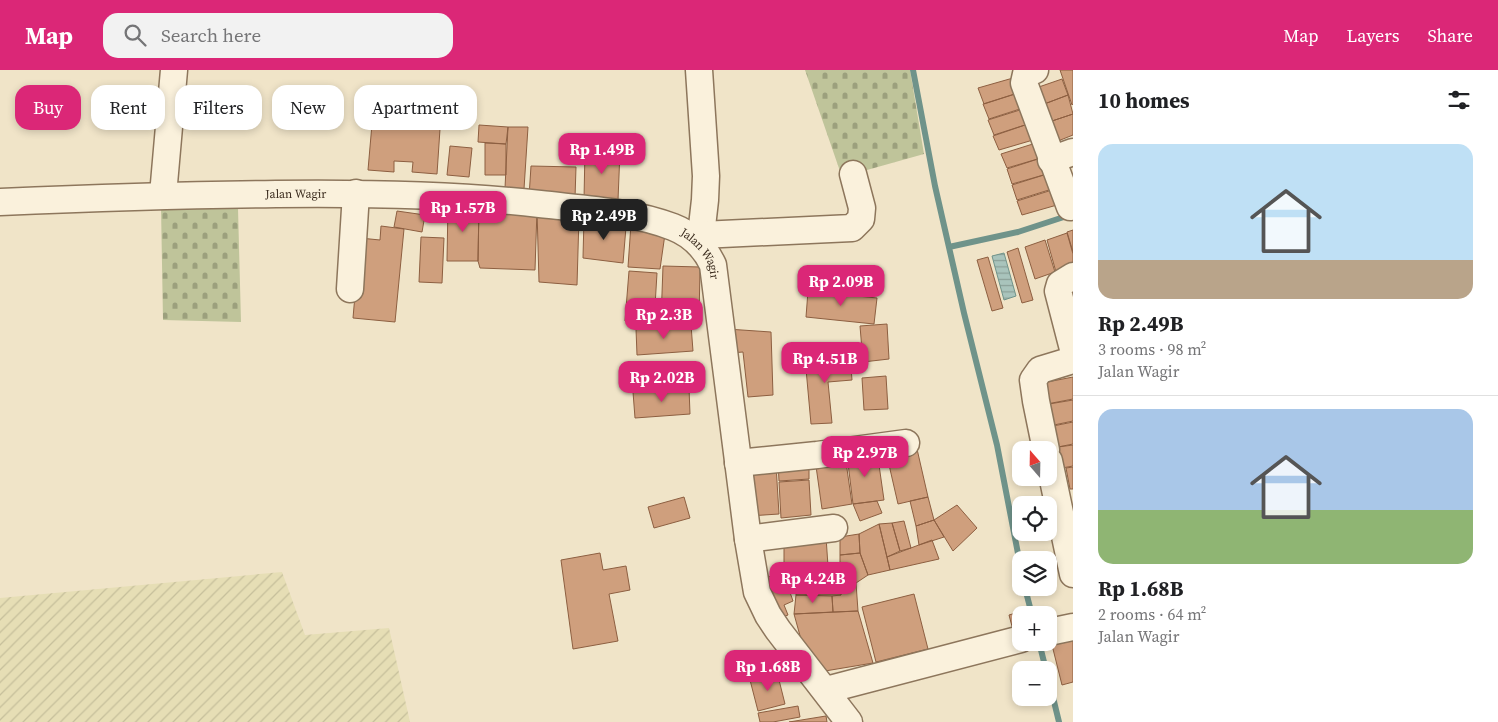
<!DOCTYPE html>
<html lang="en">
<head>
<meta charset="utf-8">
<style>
	body { margin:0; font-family:"Source Serif 4",serif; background:#f2f2f2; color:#202124; height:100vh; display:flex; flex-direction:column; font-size:19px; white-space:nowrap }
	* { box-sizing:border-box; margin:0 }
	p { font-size:16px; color:#757577 }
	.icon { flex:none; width:28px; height:28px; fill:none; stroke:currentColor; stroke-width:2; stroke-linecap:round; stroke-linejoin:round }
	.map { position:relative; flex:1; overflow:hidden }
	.panel { display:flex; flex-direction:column; background:#fff; width:425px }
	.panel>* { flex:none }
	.guide { position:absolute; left:15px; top:15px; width:475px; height:45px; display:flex; gap:10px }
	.needle { width:32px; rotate:340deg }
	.controls { position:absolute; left:1012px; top:371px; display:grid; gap:10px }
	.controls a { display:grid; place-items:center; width:45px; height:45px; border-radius:10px; background:#fff; box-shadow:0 2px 8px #0003; font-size:25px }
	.price { position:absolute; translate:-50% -42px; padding:0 11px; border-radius:10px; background:#db2777; color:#fff; font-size:16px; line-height:32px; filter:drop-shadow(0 1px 2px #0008) }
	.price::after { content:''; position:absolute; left:50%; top:30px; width:15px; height:11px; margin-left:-8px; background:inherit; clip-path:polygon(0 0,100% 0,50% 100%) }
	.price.active { background:#222; color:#fff }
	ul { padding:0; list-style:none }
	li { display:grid; align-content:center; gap:10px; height:265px; padding:0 25px }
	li+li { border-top:1px solid #e0e0e0 }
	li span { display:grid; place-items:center; height:155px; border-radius:15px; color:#555 }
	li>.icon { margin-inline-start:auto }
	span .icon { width:90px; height:90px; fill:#fffc; stroke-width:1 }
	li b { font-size:21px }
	h2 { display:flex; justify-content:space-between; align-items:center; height:60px; padding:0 25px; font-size:21px }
	.chip { padding:0 18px; border-radius:15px; background:#fff; box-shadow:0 2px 8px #0003; font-size:18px; line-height:45px }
	.chip.active { background:#db2777; color:#fff }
	header { display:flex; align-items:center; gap:30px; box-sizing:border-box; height:70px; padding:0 25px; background:#db2777; color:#fff }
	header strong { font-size:24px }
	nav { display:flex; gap:28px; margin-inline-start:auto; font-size:18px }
	.search { width:350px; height:45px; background:#f2f2f2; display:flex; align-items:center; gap:12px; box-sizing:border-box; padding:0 18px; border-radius:15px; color:#757577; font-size:19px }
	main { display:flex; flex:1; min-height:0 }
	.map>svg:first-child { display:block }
	.farmland { fill:url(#farmland-furrows) }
	.cemetery { fill:url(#cemetery-stones) }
	.water { fill:url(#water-rules); stroke:#6f938a }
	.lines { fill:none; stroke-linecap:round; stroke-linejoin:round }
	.stream { stroke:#6f938a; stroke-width:6 }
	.building { fill:#cf9f7d; stroke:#8d5f41 }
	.minor-casing { stroke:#8d765c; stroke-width:29 }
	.minor { stroke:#faf1dc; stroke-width:26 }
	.labels { text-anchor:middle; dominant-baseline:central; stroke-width:5; stroke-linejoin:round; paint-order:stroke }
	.street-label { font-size:12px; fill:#3d2e20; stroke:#f7eed8 }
</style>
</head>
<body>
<header>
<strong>Map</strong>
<div class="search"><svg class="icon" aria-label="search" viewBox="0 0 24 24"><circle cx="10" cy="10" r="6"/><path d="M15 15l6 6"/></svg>Search here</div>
<nav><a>Map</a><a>Layers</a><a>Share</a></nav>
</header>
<main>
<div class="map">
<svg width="1073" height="652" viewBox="0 0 1073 652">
	<defs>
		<pattern id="farmland-furrows" width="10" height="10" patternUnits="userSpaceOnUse" patternTransform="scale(1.25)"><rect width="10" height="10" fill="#e6deb5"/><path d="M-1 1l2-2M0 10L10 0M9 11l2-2" fill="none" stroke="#c6bf9b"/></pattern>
		<pattern id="cemetery-stones" width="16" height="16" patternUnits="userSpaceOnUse" patternTransform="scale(1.25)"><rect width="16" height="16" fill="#bfc49a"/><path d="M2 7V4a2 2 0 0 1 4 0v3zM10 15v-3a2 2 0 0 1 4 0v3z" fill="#9ca07d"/></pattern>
		<pattern id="water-rules" width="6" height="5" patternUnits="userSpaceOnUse" patternTransform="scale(1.25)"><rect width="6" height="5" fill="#a9c4bc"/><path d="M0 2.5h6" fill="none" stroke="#8ba098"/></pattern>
	</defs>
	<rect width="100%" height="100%" fill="#f0e4c8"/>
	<path class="farmland" d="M282 502 305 565 389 558 410 652H0V528Z"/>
	<path class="cemetery" d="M805 0H910L924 84 842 107Z
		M161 137 238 138 241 252 163 250Z"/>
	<path class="water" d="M1004 183 1016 226 1004 230 992 186Z"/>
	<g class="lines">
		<path class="stream" d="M913 0 935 116 964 243 997 375 1021 499
			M949 177 1018 162 1070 145
			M1025 518 1032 545
			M1039 572 1046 600
			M1049 611 1059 652"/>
	</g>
	<path class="building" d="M1060 0H1073V34L1072 35Z
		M1013 8 1018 23 984 34 978 18Z
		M1062 9 1068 25 1039 36 1033 19Z
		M1018 23 1023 38 989 49 983 34Z
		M1068 25 1073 44 1046 53 1039 36Z
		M1023 39 1028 54 994 65 988 50Z
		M1073 44V65L1053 73 1046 53Z
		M372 54 440 59 437 104 412 102 413 92 394 91V102L368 100Z
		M1028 54 1033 70 999 80 993 66Z
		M479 55 508 57 506 74 478 72Z
		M508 57H528L524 119 505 118Z
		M485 73 506 74V105H485Z
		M1036 73 1041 88 1007 98 1001 84Z
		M450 76 472 78 469 107 447 105Z
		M585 80 620 81 618 130 584 129Z
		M1041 88 1047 104 1012 114 1007 99Z
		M531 96 576 97 575 128 529 127Z
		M1047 104 1052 119 1017 130 1012 115Z
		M1052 120 1057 135 1022 145 1017 131Z
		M448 134 479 135 478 191H447Z
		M479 135 537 140 535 200 480 198 478 191Z
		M537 140 579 147 577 215 539 212Z
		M397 141 425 145 422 162 394 157Z
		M584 148 626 157 623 193 583 188Z
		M631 154 665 164 660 199 628 197Z
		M381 156 404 159 395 252 353 248 360 168 380 170Z
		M1073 160V182L1067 162Z
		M1067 163 1073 184V196L1056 202 1047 170Z
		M421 167 444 168 442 213 419 212Z
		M1045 170 1055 202 1035 209 1025 177Z
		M1018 178 1033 230 1022 233 1007 182Z
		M988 187 1003 238 992 241 977 190Z
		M663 196 700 197 699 251H661Z
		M629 201 657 203 654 253 625 251Z
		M808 221 877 228 874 254 806 247Z
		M887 254 889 289 863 292 860 256Z
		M691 255 693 281 637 285 636 259Z
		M727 259 771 262 773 325 748 327 743 282 730 283Z
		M850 285 852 310 828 312 832 353 811 354 805 288Z
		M679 292 680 318 633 321 632 295Z
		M886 306 888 339 864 340 862 308Z
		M1073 307V329L1047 334 1042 313Z
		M689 318 690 344 635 348 633 322Z
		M1073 330V351L1054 355 1049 334Z
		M1073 352V374L1058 377 1053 356Z
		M1073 375V396L1062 398 1058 377Z
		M917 379 928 427 898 434 887 386Z
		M877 381 884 430 853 434 847 385Z
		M845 385 852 434 822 439 815 389Z
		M809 390V409L779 411 778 392Z
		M776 395 779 444 749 446 746 397Z
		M1073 397V419H1070L1066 398Z
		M809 410 811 445 781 448 779 412Z
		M684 427 690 448 654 458 648 437Z
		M928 427 934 450 916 456 910 431Z
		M877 431 882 443 860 451 853 434Z
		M957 435 977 458 953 481 934 450Z
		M934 450 944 467 919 475 916 456Z
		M904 451 911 478 900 481 892 453Z
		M892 453 900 481 887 487 879 454Z
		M879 454 890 500 868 505 860 483 859 464Z
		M859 464 860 483 840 485V467Z
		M826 467 828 496 784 500V470Z
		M932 470 939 489 890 500 887 487Z
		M600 483 603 500 626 496 630 520 609 524 618 571 573 579 561 490Z
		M860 483 868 505 856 513 840 515V485Z
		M839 495 841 525H796L794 500Z
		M783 502 793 531 784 535 788 545 775 550 759 510Z
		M856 513 858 541 833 542 832 526 841 525 840 515Z
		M914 524 928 579 876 592 862 537Z
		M796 525 832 526 833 542 794 544Z
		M1029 539 1030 545H1021V557L1013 560 1009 545Z
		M858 541 873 593 819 602 807 591 794 544Z
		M1073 569V612L1062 615 1052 575Z
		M767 582 772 600 737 610 732 592Z
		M777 602 785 634 758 641 750 610Z
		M798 636 800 647 773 652H760L758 643Z
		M826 646 827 652H789Z"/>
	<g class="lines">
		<defs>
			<g id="minor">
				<path d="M699 0 706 106 705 130 700 174"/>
				<path d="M1035 0 1026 4 1024 13 1070 137"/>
				<path d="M1051 90 1073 82"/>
				<path d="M163 125 174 0"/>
				<path id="s1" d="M0 132C92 128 184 125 276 124 363 123 452 124 540 134 584 139 631 141 673 157 691 164 705 178 713 195L748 469 757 522 768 545 778 560 849 652"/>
				<path d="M701 165 852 158 861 149 862 138 853 104"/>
				<path d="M1073 206 1060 214 1058 221 1073 279"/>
				<path d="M350 219 356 123"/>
				<path d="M1046 380 1036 331 1033 310 1040 300 1073 290"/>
				<path d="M1049 391 1073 504"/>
				<path d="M738 393 817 385 906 373"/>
				<path d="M748 469 834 458"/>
				<path d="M1049 562 1073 557"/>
				<path d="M826 620 1021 569"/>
			</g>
		</defs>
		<use href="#minor" class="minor-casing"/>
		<use href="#minor" class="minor"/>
	</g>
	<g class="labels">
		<g class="street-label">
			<text stroke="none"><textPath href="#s1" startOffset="296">Jalan Wagir</textPath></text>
			<text stroke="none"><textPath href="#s1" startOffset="716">Jalan Wagir</textPath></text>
		</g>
	</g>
</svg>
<div class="controls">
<a><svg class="needle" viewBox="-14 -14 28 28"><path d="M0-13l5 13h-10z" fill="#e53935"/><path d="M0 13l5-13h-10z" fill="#757577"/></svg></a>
<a><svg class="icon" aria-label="locate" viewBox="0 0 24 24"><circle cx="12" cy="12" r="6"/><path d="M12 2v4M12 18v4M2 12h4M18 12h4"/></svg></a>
<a><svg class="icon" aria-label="layers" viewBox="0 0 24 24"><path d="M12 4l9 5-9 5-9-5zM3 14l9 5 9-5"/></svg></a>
<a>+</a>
<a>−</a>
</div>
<b class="price" style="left:602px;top:105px">Rp 1.49B</b>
<b class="price" style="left:463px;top:163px">Rp 1.57B</b>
<b class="price active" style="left:604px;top:171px">Rp 2.49B</b>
<b class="price" style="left:841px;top:237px">Rp 2.09B</b>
<b class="price" style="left:664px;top:270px">Rp 2.3B</b>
<b class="price" style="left:825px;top:314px">Rp 4.51B</b>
<b class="price" style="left:662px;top:333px">Rp 2.02B</b>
<b class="price" style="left:865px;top:408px">Rp 2.97B</b>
<b class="price" style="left:813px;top:534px">Rp 4.24B</b>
<b class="price" style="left:768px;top:622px">Rp 1.68B</b>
<div class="guide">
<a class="chip active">Buy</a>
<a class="chip">Rent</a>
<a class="chip">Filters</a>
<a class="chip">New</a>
<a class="chip">Apartment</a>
</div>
</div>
<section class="panel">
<h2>10 homes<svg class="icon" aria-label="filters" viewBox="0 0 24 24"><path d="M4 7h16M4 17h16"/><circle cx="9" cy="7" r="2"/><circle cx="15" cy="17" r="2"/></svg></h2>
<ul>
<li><span style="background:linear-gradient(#bfe0f5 75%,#b9a48a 0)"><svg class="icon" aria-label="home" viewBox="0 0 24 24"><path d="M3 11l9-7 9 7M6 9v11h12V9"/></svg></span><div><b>Rp 2.49B</b><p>3 rooms · 98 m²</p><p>Jalan Wagir</p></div></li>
<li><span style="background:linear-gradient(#a9c7e8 65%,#8fb573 0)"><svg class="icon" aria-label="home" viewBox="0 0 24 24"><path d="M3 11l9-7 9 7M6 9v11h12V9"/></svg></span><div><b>Rp 1.68B</b><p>2 rooms · 64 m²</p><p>Jalan Wagir</p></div></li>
</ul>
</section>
</main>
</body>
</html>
